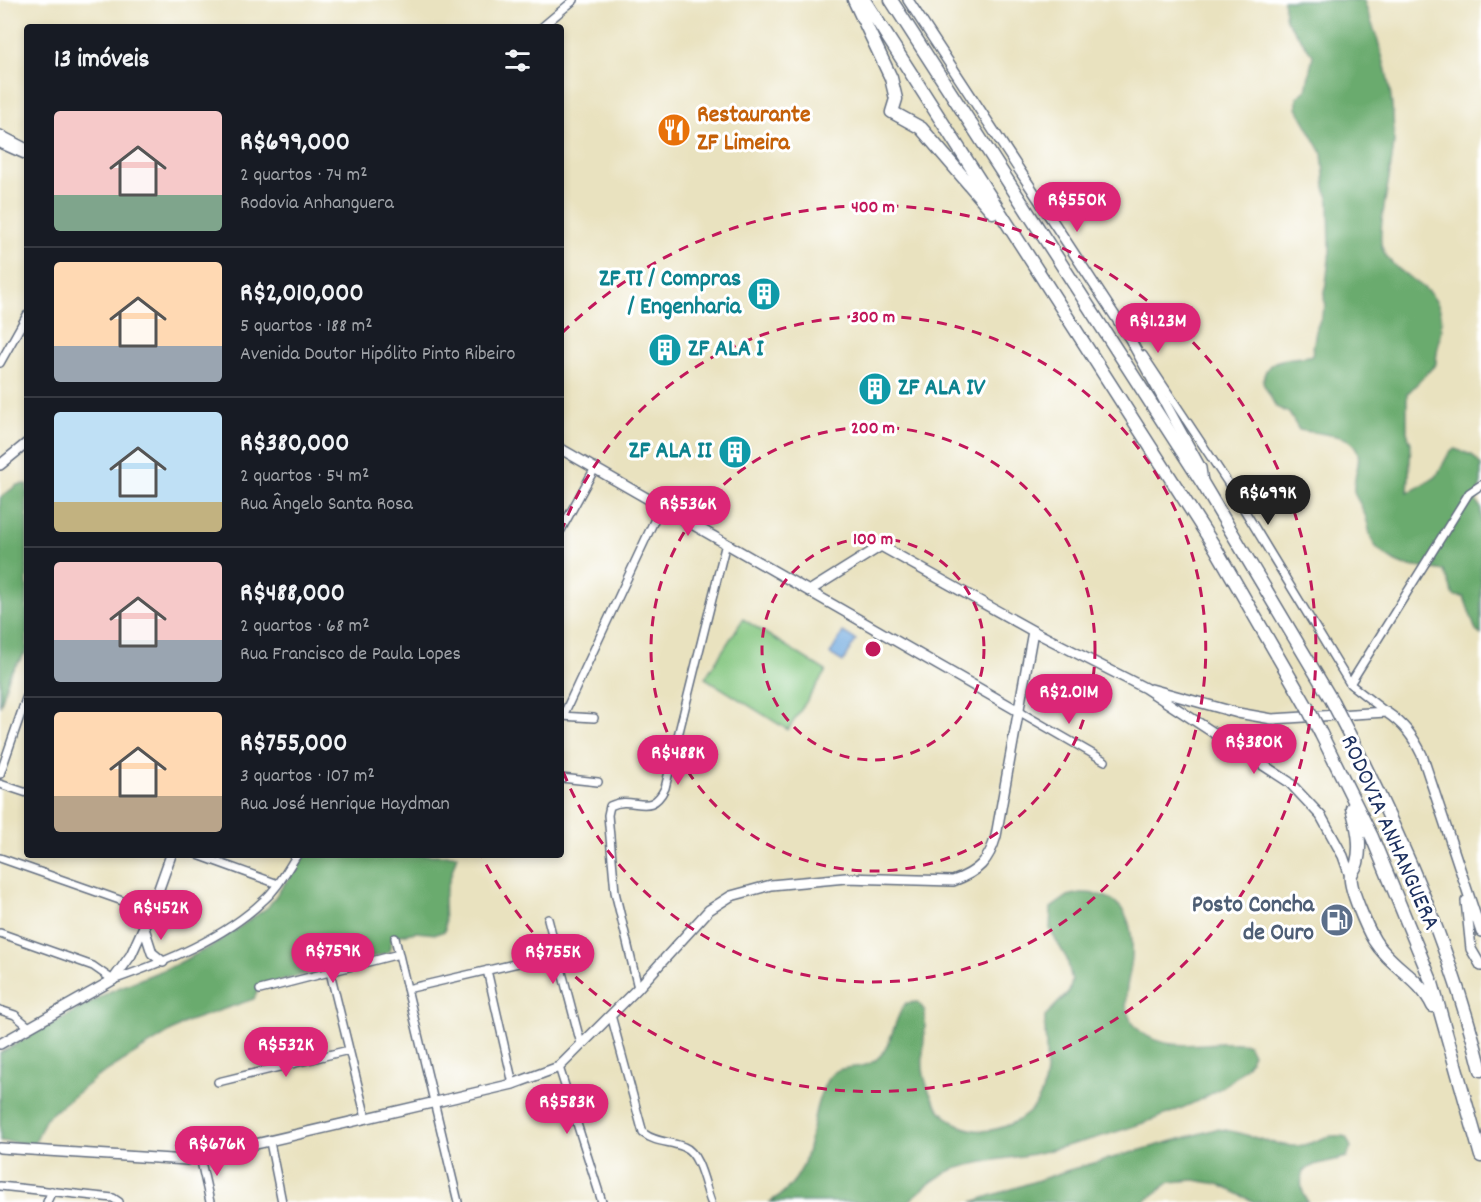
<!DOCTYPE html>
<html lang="pt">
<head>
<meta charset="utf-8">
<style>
	body { margin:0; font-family:Dekko,sans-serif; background:#242831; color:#f1f3f6; height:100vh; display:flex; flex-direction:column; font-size:22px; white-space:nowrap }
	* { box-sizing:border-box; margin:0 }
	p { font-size:20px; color:#9ea1a6 }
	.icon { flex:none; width:33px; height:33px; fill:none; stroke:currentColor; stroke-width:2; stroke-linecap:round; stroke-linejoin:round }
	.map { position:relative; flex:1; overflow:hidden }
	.drawer { position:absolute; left:24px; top:24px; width:540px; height:834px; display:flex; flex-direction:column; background:#171b24; border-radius:6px; box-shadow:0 3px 9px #0003 }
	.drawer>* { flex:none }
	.price { position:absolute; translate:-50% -51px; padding:0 14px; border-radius:21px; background:#db2777; color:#fff; font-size:20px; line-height:39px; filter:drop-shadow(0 2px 3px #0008) }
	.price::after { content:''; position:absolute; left:50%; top:36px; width:18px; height:14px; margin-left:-9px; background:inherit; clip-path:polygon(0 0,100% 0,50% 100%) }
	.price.selected { background:#222; color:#fff }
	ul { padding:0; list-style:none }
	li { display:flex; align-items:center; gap:18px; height:150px; padding:0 30px }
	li+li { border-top:2px solid #363941 }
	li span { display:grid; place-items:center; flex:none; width:168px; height:120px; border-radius:6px; color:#555 }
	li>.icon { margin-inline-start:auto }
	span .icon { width:72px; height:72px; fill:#fffc; stroke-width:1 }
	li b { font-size:26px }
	h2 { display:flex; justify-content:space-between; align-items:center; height:72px; padding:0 30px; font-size:26px }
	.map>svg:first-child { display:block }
	.green { fill:#83c67f; stroke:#4f7a6e; stroke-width:1.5 }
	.forest { fill:#6aab6e; stroke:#426d66; stroke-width:1.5 }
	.water { fill:#6ea8de; stroke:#446c9e; stroke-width:1.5 }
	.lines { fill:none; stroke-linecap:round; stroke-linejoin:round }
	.street-casing { stroke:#636e80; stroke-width:10 }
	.secondary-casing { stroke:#636e80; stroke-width:12 }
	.highway-casing { stroke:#636e80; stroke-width:15 }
	.street { stroke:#fff; stroke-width:7 }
	.secondary { stroke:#fff; stroke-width:9 }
	.highway { stroke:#fff; stroke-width:12 }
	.highway-bridge-casing { stroke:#636e80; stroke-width:15; stroke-linecap:butt }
	.highway-bridge { stroke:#fff; stroke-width:12 }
	.ring { fill:none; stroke:#c2185b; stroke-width:3; stroke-dasharray:10 8 }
	.labels { text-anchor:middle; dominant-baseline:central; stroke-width:6; stroke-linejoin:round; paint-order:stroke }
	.food-label { font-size:24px; font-weight:bold; fill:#c56008; stroke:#fff; text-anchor:start }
	.culture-label { font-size:24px; font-weight:bold; fill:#0d838f; stroke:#fff; text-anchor:end }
	.street-label { font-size:24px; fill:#1b2f5e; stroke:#fff }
	.service-label { font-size:24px; font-weight:bold; fill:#4e5e75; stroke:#fff; text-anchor:end }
	.centre { fill:#c2185b; stroke:#fff; stroke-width:3 }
	.ring-label { font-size:18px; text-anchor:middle; font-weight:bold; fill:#c2185b; stroke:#fff; stroke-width:6; stroke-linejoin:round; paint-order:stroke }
</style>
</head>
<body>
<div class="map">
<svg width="1481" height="1202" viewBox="0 0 1481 1202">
	<rect width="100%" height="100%" fill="#fff"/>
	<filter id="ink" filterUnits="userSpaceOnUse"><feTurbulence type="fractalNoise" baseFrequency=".0167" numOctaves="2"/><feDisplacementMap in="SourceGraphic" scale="12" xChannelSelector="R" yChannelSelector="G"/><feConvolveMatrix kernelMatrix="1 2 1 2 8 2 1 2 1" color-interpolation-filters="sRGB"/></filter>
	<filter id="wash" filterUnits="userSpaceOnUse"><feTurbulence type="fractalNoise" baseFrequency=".008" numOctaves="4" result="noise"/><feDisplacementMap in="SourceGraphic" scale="24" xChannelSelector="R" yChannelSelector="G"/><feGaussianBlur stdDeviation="1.35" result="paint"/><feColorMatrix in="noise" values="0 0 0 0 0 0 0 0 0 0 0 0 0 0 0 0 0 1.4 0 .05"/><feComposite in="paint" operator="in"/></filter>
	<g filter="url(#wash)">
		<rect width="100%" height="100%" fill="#e9e2bf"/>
		<path class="green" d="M743 619 826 671 788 730 705 678Z"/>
		<path class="forest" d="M1283 0H1364C1368 16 1376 32 1380 48 1389 77 1394 109 1394 139 1394 164 1376 231 1382 247 1392 277 1435 282 1441 314 1444 332 1436 347 1436 364L1407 394V432L1411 443 1408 493 1436 477 1449 453 1455 449 1472 455 1481 465V483L1476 501 1481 508V635L1476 631 1464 597 1454 596 1444 571C1428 567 1407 569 1394 561 1361 541 1375 534 1362 508 1360 502 1355 498 1354 491 1352 473 1369 454 1348 440 1341 435 1310 432 1299 430L1289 413 1276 407 1263 383C1264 352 1297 361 1312 355L1316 330 1326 305 1324 299 1330 251 1329 201 1325 187 1322 153 1297 108V97L1306 90 1313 55 1286 20Z
			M27 484V651L10 673 0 707V498L17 485Z
			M305 855H457L444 898 445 931 436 934 416 932 392 937 389 952 384 954 260 986 254 999 186 1022 97 1077 46 1118 34 1144 0 1141V1053L111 991 175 965 212 946 268 907Z
			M1080 893C1122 892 1134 918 1132 957 1130 982 1115 1010 1140 1031 1169 1056 1214 1038 1248 1044L1253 1054C1234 1105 1088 1141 1038 1153 1010 1159 979 1160 952 1170 935 1177 922 1190 908 1202H770C821 1172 803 1126 826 1082 838 1060 857 1073 874 1061 894 1048 892 1019 906 1003L918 1002 925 1011C927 1033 919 1058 925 1079 936 1121 971 1142 1011 1124 1022 1119 1032 1112 1038 1101 1052 1076 1044 1043 1045 1016L1069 992 1072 981 1067 959 1050 930 1051 908 1068 896Z
			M1216 1129C1243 1130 1266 1145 1293 1146 1313 1147 1326 1131 1346 1137L1351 1147 1347 1157 1314 1165 1303 1171C1300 1183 1301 1191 1308 1202H1254L1218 1184 1194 1180 1170 1182 1144 1202H972L1069 1170Z"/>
		<path class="water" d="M843 632 856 640 843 662 830 654Z"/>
	</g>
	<g filter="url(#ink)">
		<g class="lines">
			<defs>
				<path id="street" d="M542 27 574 0
					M1143 355 1226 480 1350 684 1386 712
					M0 363 27 315
					M561 530 595 468
					M1350 684 1469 493 1481 485
					M1020 712 1105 761
					M561 716 594 718
					M563 716 661 506
					M0 774 27 696
					M561 778 598 782
					M0 784 27 793
					M198 855 278 884
					M0 858 151 911
					M548 919 581 1044
					M0 933 93 966 113 980C164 962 224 939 264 900 278 888 287 870 297 855
					M395 938 458 1202
					M487 970 513 1084
					M330 972 366 1118
					M638 988 615 892 608 815 610 806C634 794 650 819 665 788L726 543
					M407 989 557 954
					M260 990 399 954
					M0 1010 15 1015 29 1027
					M611 1015 643 1133C656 1143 670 1141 684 1147 700 1153 705 1187 711 1202
					M559 1067 602 1202
					M218 1082 349 1050
					M270 1142 282 1202
					M200 1157 210 1202
					M0 1186 113 1198 119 1202
					M47 1202 52 1191"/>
				<path id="secondary" d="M908 0 1130 339 1201 468 1203 482
					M0 135 27 149
					M0 143 27 155
					M561 449 1020 712
					M0 465 27 443
					M809 591 881 546 1033 631 1145 688 1289 782 1321 816 1343 856 1350 876
					M1151 689 1238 713 1272 719 1386 712C1404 724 1413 736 1422 755L1481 932
					M1466 901 1471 949 1481 966
					M144 928 152 953 163 962
					M0 1044 113 980 131 955 151 911 171 855
					M0 1148 187 1160 513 1084 559 1067 638 988 709 910 731 896 771 885 846 878 953 881C978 872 989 861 996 836L1033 631"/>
				<path id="highway" d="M854 0 891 78 896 99 892 112 921 128 993 212
					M864 0 1216 549 1307 707
					M891 0 1203 484 1332 701
					M1347 730C1402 838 1452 952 1481 1070
					M1321 734 1372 837 1432 983 1481 1156
					M1352 808C1357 825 1362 845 1357 863 1356 867 1352 871 1351 875 1348 886 1368 930 1374 940 1390 966 1420 978 1433 1006"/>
			</defs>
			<use href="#street" class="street-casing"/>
			<use href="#secondary" class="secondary-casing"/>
			<use href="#highway" class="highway-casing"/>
			<use href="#street" class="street"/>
			<use href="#secondary" class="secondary"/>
			<use href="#highway" class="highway"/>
			<defs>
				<path id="highway-bridge" d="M1332 701 1347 730
					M1307 707 1321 734"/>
			</defs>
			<use href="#highway-bridge" class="highway-bridge-casing"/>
			<use href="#highway-bridge" class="highway-bridge"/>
		</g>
	</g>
	<g class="ring">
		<circle cx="873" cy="649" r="111"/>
		<circle cx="873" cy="649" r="222"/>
		<path d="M561 532A333 333 0 1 1 561 766"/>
		<path d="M562 333A443 443 0 1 1 482 857"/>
	</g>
	<defs>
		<symbol id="restaurant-disc" viewBox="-11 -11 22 22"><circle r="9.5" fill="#e8710a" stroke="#fff"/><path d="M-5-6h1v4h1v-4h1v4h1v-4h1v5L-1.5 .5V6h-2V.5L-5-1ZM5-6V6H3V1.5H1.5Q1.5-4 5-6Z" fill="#fff"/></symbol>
		<symbol id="building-disc" viewBox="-11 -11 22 22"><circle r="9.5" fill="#0f9aa8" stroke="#fff"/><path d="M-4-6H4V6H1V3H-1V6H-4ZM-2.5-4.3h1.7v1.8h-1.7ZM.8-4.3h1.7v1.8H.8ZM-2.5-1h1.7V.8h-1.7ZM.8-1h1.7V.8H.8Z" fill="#fff"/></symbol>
		<symbol id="fuel-disc" viewBox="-11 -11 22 22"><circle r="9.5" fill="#5c6f8a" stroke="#fff"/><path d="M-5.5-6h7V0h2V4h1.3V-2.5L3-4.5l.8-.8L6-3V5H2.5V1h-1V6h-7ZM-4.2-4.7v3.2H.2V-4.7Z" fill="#fff"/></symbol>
	</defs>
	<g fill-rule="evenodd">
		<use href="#restaurant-disc" x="655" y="111" width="38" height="38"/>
		<use href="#building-disc" x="745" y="275" width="38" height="38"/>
		<use href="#building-disc" x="646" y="331" width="38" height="38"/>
		<use href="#building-disc" x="856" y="370" width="38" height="38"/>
		<use href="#building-disc" x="716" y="433" width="38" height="38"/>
		<use href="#fuel-disc" x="1318" y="901" width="38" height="38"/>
	</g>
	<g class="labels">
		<g class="food-label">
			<text x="697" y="116">Restaurante<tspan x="697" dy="28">ZF Limeira</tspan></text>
		</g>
		<g class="culture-label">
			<text x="741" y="280">ZF TI / Compras<tspan x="741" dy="28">/ Engenharia</tspan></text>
			<text x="688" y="350" text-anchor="start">ZF ALA I</text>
			<text x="898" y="389" text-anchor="start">ZF ALA IV</text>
			<text x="712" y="452">ZF ALA II</text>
		</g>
		<g class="street-label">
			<text transform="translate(1389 833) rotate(66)">RODOVIA ANHANGUERA</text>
		</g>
		<g class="service-label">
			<text x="1314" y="906">Posto Concha<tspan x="1314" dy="28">de Ouro</tspan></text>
		</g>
	</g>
	<circle cx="873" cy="649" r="9" class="centre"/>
	<g class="ring-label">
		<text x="873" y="212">400 m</text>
		<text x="873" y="322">300 m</text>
		<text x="873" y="433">200 m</text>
		<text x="873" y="544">100 m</text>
	</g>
</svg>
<b class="price" style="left:1077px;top:233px">R$550K</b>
<b class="price" style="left:1158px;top:354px">R$1.23M</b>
<b class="price selected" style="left:1268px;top:526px">R$699K</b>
<b class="price" style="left:688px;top:537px">R$536K</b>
<b class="price" style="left:1069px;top:725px">R$2.01M</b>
<b class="price" style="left:1254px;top:775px">R$380K</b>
<b class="price" style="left:678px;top:786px">R$488K</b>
<b class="price" style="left:161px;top:941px">R$452K</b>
<b class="price" style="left:333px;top:984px">R$759K</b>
<b class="price" style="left:553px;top:985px">R$755K</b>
<b class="price" style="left:286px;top:1078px">R$532K</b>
<b class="price" style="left:567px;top:1135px">R$583K</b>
<b class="price" style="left:217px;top:1177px">R$676K</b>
<section class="drawer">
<h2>13 imóveis<svg class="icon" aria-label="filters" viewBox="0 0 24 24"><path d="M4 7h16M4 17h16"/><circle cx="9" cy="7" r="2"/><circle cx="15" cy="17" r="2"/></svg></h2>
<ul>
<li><span style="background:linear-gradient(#f6c9c9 70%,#7fa58c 0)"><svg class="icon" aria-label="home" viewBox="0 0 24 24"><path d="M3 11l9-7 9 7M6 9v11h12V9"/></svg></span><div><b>R$699,000</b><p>2 quartos · 74 m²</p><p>Rodovia Anhanguera</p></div></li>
<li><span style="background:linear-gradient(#ffd9b3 70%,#9aa5b1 0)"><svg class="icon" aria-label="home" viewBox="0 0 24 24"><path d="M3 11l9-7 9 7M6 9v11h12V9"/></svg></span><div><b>R$2,010,000</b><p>5 quartos · 188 m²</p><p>Avenida Doutor Hipólito Pinto Ribeiro</p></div></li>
<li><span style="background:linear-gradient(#bfe0f5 75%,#c2b280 0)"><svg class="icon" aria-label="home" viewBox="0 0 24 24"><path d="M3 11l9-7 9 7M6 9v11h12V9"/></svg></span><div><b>R$380,000</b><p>2 quartos · 54 m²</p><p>Rua Ângelo Santa Rosa</p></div></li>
<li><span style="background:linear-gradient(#f6c9c9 65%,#9aa5b1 0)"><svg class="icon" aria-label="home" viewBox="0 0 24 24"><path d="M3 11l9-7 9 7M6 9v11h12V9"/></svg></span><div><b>R$488,000</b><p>2 quartos · 68 m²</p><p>Rua Francisco de Paula Lopes</p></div></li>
<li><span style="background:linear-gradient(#ffd9b3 70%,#b9a48a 0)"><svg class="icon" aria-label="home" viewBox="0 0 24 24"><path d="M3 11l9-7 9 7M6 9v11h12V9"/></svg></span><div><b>R$755,000</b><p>3 quartos · 107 m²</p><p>Rua José Henrique Haydman</p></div></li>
</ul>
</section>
</div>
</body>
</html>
